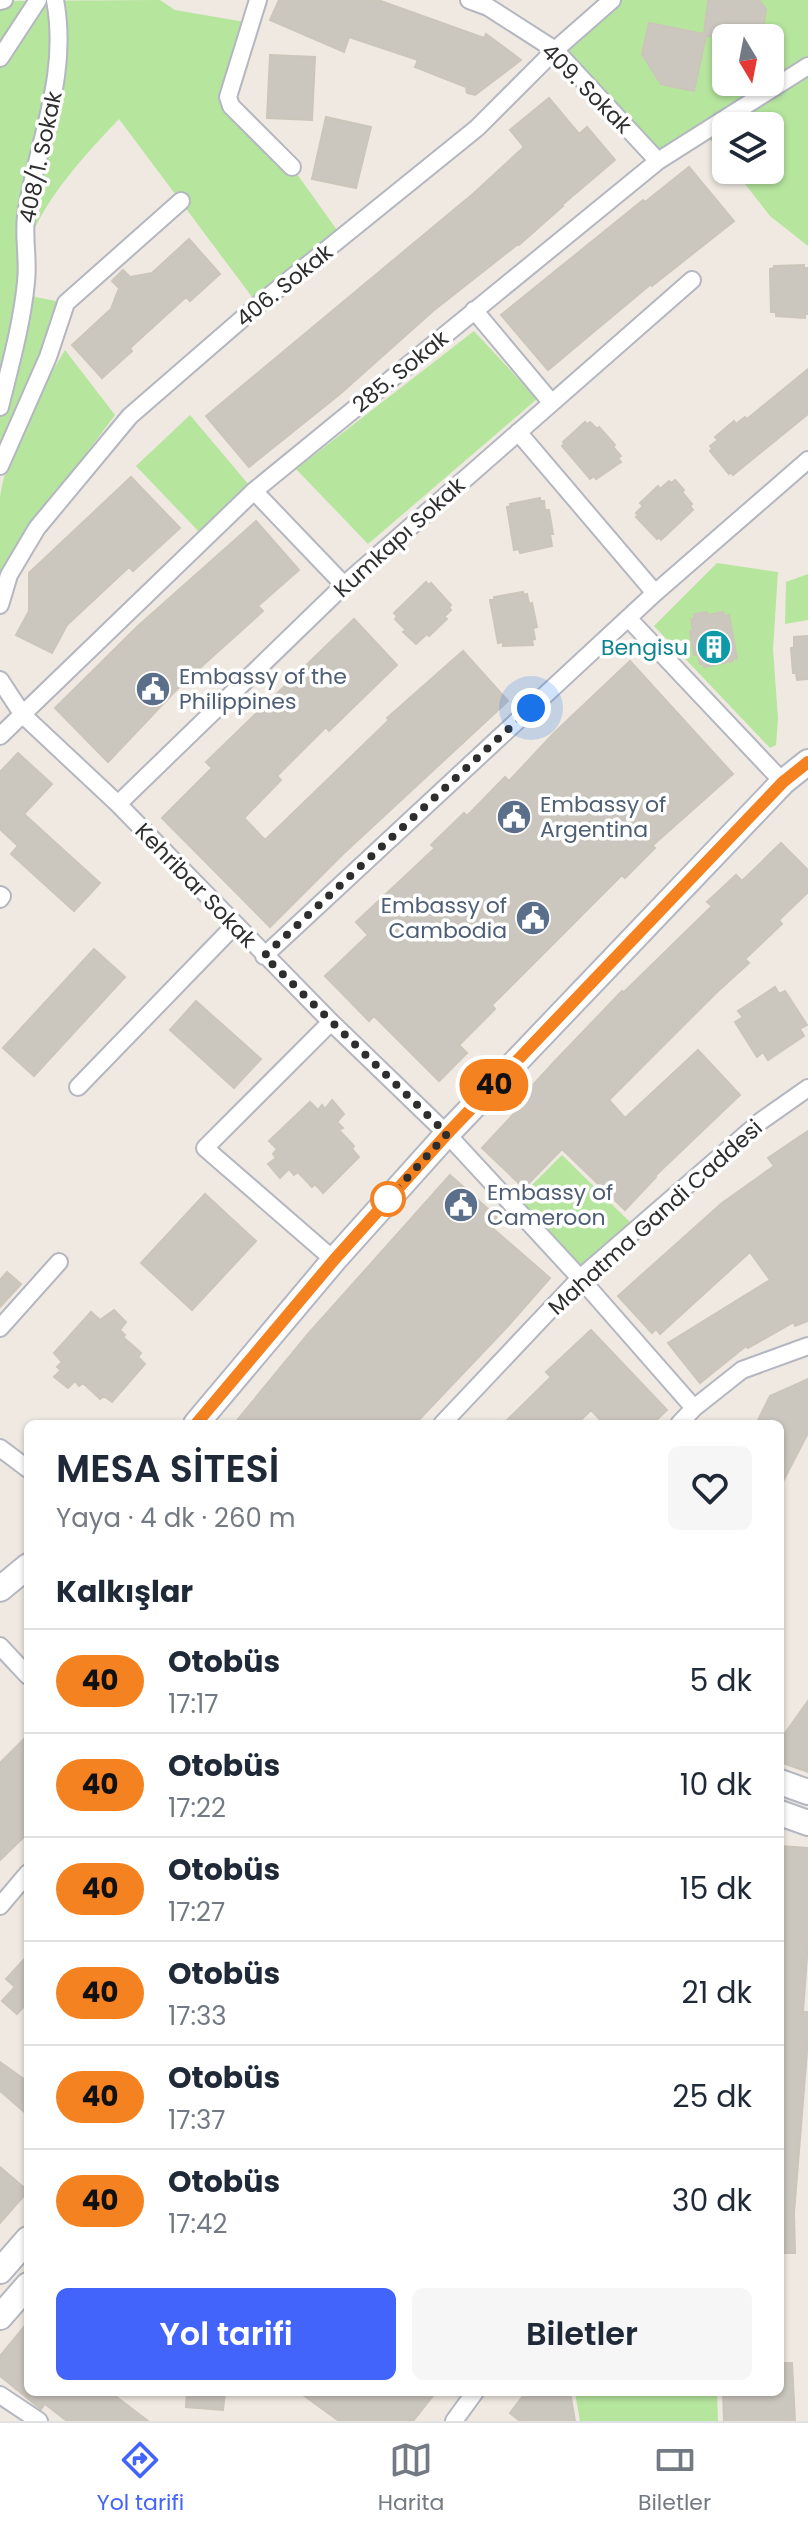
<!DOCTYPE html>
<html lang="tr">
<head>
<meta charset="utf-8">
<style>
  body { margin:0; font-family:Poppins,sans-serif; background:#f6f6f7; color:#1f2937; height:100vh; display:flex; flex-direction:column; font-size:30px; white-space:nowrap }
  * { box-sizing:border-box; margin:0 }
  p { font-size:26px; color:#747a83 }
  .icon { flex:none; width:44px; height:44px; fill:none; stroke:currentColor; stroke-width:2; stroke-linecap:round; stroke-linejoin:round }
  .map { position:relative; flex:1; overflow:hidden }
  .panel { position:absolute; left:24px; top:1420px; width:760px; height:976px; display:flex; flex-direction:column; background:#fff; border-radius:12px; box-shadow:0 2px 6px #0004 }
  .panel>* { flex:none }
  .badge { padding:0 16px; border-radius:26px; font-size:28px; line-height:52px }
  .needle { width:52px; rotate:170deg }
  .controls { position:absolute; left:712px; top:24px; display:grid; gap:16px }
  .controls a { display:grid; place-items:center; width:72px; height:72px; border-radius:12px; background:#fff; box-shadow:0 2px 6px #0004; font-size:40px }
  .you { position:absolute; width:40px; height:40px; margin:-20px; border:6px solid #fff; border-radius:50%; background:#1a73e8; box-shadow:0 0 0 12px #1a73e833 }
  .map>.badge { position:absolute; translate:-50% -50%; box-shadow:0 0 0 4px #fff }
  h2 { padding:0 32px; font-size:30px; line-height:72px }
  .round { display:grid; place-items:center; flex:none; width:84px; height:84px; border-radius:12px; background:#f6f6f7 }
  .summary { display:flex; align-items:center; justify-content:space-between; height:136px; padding:0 32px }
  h1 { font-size:38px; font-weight:600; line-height:60px }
  .primary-button { display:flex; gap:16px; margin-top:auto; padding:16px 32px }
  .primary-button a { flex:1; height:92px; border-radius:12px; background:#4264fb; color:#fff; font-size:32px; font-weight:600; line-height:92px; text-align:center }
  .primary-button a+a { background:#f6f6f7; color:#1f2937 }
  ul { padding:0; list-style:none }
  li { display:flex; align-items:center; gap:24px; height:104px; padding:0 32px; border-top:2px solid #e0e1e3 }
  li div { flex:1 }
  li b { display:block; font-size:30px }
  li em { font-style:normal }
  li .badge { min-width:88px; font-weight:700; text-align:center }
  .tabs { display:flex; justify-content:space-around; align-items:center; height:112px; border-top:2px solid #e0e1e3; background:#fff; font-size:22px; color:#747a83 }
  .tabs a { display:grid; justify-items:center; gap:4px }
  .tabs .selected { color:#4264fb }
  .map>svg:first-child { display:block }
  .green { fill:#b6e59e; fill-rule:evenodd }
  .building { fill:#cbc7bf; stroke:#cbc5ba; stroke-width:2 }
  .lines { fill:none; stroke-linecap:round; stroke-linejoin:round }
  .street-casing { stroke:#b4b7c1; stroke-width:20 }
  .secondary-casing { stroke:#b4b7c1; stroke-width:28 }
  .street { stroke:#fff; stroke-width:16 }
  .secondary { stroke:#fff; stroke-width:24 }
  .line-casing { stroke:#fff; stroke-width:18 }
  .line { stroke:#f58220; stroke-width:12 }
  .walk { stroke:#2e2e2e; stroke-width:8; stroke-dasharray:0 14.4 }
  .stop-dot { fill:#fff; stroke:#f58220; stroke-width:4 }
  .labels { text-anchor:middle; stroke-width:7; stroke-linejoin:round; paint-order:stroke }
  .street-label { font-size:22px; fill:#2e2e2e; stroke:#fff }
  .culture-label { font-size:22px; fill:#0d838f; stroke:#fff; text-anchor:end }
  .service-label { font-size:22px; fill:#4e5e75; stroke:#fff; text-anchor:start }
</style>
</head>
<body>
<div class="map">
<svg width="808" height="2421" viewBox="0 0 808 2421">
  <rect width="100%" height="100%" fill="#efe9e1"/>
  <path class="green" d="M160,0L175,10L251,23L228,97L292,167L342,237L258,305L119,119C86,154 14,228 26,281C28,286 33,292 35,297L66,303L0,466V1Z
    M612,0H808V246L770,216L734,170H770V126H726V160L704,132L658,161L555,50ZM726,38H770V82H726Z
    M474,331L537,399L368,544L296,469Z
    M65,350L115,415L18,546L0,584C0,556 0,525 0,497C8,446 39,393 65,350Z
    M190,415L254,491L204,537L136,466Z
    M717,563L778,572L773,649L778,719L776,745L770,748L654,626Z
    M808,574V620L785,624L786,582Z
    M562,1155L637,1229L580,1278L512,1205Z
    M575,2392H717L718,2421H580Z"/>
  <path class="building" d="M279,0H378L484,38L486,34L521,60L475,95L467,93L466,87L415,67L418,60L349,37L344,52L270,20Z
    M708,0H759L766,9L762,38L706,36L694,91L661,84L642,54L649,23L704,34Z
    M270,55L315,57L312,120L267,118Z
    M549,98L579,134L587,127L615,160L562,205L563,206L519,245L518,244L433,311L340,394L249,467L206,416L474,193L524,147L510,130Z
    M326,117L371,127L356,188L312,179Z
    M689,167L734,221L652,286L651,284L548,370L501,315L643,200L645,202Z
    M189,239L220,274L190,301L186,297L130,348L132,351L102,378L72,345L111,309L119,288L112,281L123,270L130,277L152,273Z
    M804,265V268H808V314H805V318L776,316V312H771L770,269L774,268V266Z
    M808,369V414L733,475L731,472L729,474L710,451L712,449L710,446L718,440L715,437L734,421L736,424L745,417L747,419Z
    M585,422L587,424L590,422L597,429L599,427L615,445L613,447L621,456L618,458L621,462L596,479L594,476L590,479L562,446L564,444L563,442Z
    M131,477L180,528L133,571L129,567L67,625L52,653L16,635L29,611V573Z
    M675,480L684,490L682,492L692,504L690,506L693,510L661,540L659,537L657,539L636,517L638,515L636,513L643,506L640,503L658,486L660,489L669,481L671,483Z
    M540,498V501H544L545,510H549L553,534H550L552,546L520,553L519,549L514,550L507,507L511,506L510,504Z
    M256,521L299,570L258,606L263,611L181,685L108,762L55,708L138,626Z
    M426,582L429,585L431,583L451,605L449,607L451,610L444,617L447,619L429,636L427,634L416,644L403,632L406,630L395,619L397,616L394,613Z
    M523,592L524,595L527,594L529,604L532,603L537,627L533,628L535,639L532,640L533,645L503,646V642L498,643L490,600H494V597Z
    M707,612L708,615L723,612L724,616L729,615L737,658L733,659V661L704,667L703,664H700L698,655H694L690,631H693L691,619H694V614Z
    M354,619L397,665L329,731L326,727L277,776L281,780L244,818L265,840L389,720L387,718L463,651L508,701L343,854L270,927L162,818L212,768L206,762Z
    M808,636V679L797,680L796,673H793L791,648H794V637Z
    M630,661L733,774L652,846L655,848L625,878L622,875L492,1005L495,1009L459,1045L467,1053L439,1081L374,1016L369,1021L325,976L368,935L356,922L435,848L431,845L464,813L467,816L505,777L509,781L554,733Z
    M18,753L52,784L24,814L100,883L74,911L11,854L18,846L0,829V772Z
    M781,843L808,870V892L779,920L782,924L745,959L749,963L717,992L609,1100L625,1118L698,1050L740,1095L655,1176L656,1177L625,1210L562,1149L524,1188L482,1148L522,1105L518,1101L555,1061L622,991L624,992L712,906L707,902L736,875L742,881Z
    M94,949L125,977L34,1076L3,1048Z
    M775,987L779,994L785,991L807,1025L800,1029L804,1036L768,1060L763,1052L757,1057L735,1022L743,1017L738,1011Z
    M196,1001L261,1059L234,1088L170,1030Z
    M332,1100L344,1114L337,1122L343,1128L339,1130L354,1146L352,1149L359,1157L323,1193L315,1184L312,1187L298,1172L294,1175L289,1169L280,1178L268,1164L276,1158L273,1154L277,1149L269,1141L310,1102L318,1110L322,1105L325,1109Z
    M808,1131V1321L795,1326L794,1322L748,1348L746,1346L700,1383L668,1343L770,1280L750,1252L660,1334L656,1329L652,1333L618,1296L722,1203L774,1166L768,1158Z
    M450,1175L497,1217L490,1226L550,1278L508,1326L415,1424H234L308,1334Z
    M205,1194L256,1241L192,1310L141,1263Z
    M7,1272L21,1284L0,1307V1280Z
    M114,1310L126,1322L120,1330L125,1335L123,1337L141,1353L138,1357L145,1364L112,1402L104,1396L100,1399L83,1383L79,1386L75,1381L68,1388L54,1377L61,1370L57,1367L62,1362L54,1353L91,1312L100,1320Z
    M591,1330L667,1410L652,1424H604L591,1410L577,1424H503L551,1377L546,1372Z
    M808,1379V1433L780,1487V1424H756L770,1396Z
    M808,1701V1772L780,1762V1740Z
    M28,1735V1833L0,1860V1763Z
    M780,1846L808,1848V1943L803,2012H808V2039L794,2213L795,2253H780Z
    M28,1955V2002L17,2014L2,2001L15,1987L6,1979Z
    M0,2062L28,2082V2115L0,2091Z
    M0,2167L28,2191L0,2223Z
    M28,2322V2392H110L148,2421H67L45,2404L41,2409L37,2406L0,2376V2356Z
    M780,2363H792L795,2421H724L723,2392H780Z
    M187,2392H225L223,2410L186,2407Z
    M299,2392H436L413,2421H339Z
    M526,2392H570L575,2421H520L510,2413Z"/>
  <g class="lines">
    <g class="street-casing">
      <path id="street" d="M258,0L228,97L231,106L292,167
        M469,0L488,7L555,50L658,161
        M0,1L4,0
        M0,58L38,0
        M474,310L551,402
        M0,407C10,366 22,324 26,282C29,257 22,233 27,209C39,138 69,74 55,0
        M518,432L655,593
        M0,466L48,357L66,303L181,201
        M254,491L344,585
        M0,605L9,575L37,528L130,416L258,305L477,128L555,50L612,0
        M628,618L783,782
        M0,680L23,715L118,804L331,1022L447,1134L580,1278L694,1408
        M0,736L254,491L658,161L808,66
        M118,804L344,585L692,280
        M0,895L2,896L0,899
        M264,956L655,593L808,460
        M331,1022L205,1148L334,1260
        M78,1087L235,925
        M0,1328L59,1262
        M442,1424L580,1278L761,1121L808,1088
        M679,1424L694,1408L742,1370L808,1346
        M0,1448L28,1469
        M0,1646L28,1676
        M0,1906L28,1873
        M0,2395L39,2421
        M454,2421L475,2392"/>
    </g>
    <g class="secondary-casing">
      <path id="secondary" d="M196,1424L334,1260L447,1134L783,782L808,762
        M0,1589L28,1566
        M780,1782L808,1792
        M780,1813L808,1823
        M0,2271L28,2239
        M0,2317L28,2285"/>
    </g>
    <use href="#street" class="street"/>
    <use href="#secondary" class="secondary"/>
  </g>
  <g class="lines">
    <g class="line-casing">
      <path id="line" d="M196,1424L334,1260L447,1134L783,782L808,762"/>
    </g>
    <use href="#line" class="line"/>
    <path class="walk" d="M388,1199L447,1134L264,956L531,708"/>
  </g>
  <defs>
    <g id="building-disc" transform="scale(1.8)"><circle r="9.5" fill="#0f9aa8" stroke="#fff"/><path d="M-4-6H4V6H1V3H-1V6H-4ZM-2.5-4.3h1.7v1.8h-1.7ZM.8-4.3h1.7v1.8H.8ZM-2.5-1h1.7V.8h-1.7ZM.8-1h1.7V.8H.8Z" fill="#fff"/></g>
    <g id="civic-disc" transform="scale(1.8)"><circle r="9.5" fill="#5c6f8a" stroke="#fff"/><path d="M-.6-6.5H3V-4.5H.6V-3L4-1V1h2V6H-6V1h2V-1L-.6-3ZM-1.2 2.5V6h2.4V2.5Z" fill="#fff"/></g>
  </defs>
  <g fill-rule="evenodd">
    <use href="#building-disc" x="714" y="647"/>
    <use href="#civic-disc" x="153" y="689"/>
    <use href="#civic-disc" x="514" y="817"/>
    <use href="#civic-disc" x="533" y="918"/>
    <use href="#civic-disc" x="461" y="1205"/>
  </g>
  <circle class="stop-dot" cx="388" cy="1199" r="16"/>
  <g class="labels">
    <g class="street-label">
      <text transform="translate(587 88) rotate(45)" y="8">409. Sokak</text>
      <text transform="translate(40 157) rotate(-78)" y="8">408/1. Sokak</text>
      <text transform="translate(284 285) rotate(-39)" y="8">406. Sokak</text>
      <text transform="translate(400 371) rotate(-39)" y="8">285. Sokak</text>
      <text transform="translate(399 537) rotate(-42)" y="8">Kumkapı Sokak</text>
      <text transform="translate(196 885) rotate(46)" y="8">Kehribar Sokak</text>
      <text transform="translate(655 1217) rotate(-42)" y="8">Mahatma Gandi Caddesi</text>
    </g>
    <g class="culture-label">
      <text x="688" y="655">Bengisu</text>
    </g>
    <g class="service-label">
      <text x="179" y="684">Embassy of the<tspan x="179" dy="25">Philippines</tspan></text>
      <text x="540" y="812">Embassy of<tspan x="540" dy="25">Argentina</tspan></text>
      <text x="507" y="913" text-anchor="end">Embassy of<tspan x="507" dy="25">Cambodia</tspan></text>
      <text x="487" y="1200">Embassy of<tspan x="487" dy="25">Cameroon</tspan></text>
    </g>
  </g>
</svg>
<div class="controls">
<a><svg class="needle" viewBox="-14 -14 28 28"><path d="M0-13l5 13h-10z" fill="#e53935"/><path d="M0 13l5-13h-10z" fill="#747a83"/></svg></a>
<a><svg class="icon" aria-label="layers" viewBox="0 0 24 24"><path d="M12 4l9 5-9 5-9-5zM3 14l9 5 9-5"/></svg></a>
</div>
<div class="you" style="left:531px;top:708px"></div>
<b class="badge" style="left:494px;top:1085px;background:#f58220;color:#111">40</b>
<section class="panel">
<div class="summary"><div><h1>MESA SİTESİ</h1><p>Yaya · 4 dk · 260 m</p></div><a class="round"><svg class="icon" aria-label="heart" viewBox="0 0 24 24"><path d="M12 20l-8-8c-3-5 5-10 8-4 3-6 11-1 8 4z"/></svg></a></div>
<h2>Kalkışlar</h2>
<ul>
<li><span class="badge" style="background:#f58220;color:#111">40</span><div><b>Otobüs</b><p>17:17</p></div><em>5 dk</em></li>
<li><span class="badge" style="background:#f58220;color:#111">40</span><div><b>Otobüs</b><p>17:22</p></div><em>10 dk</em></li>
<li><span class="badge" style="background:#f58220;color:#111">40</span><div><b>Otobüs</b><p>17:27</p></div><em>15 dk</em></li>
<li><span class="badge" style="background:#f58220;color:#111">40</span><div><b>Otobüs</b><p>17:33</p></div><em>21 dk</em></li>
<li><span class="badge" style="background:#f58220;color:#111">40</span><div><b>Otobüs</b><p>17:37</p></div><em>25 dk</em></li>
<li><span class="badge" style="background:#f58220;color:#111">40</span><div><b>Otobüs</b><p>17:42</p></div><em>30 dk</em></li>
</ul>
<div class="primary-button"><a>Yol tarifi</a><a>Biletler</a></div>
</section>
</div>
<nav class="tabs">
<a class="selected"><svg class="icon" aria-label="directions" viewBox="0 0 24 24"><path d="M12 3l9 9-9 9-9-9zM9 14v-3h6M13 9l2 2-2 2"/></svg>Yol tarifi</a>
<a><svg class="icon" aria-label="map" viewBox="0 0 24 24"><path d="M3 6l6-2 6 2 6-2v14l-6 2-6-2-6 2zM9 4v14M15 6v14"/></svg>Harita</a>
<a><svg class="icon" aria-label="tickets" viewBox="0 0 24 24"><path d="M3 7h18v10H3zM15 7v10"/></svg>Biletler</a>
</nav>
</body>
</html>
